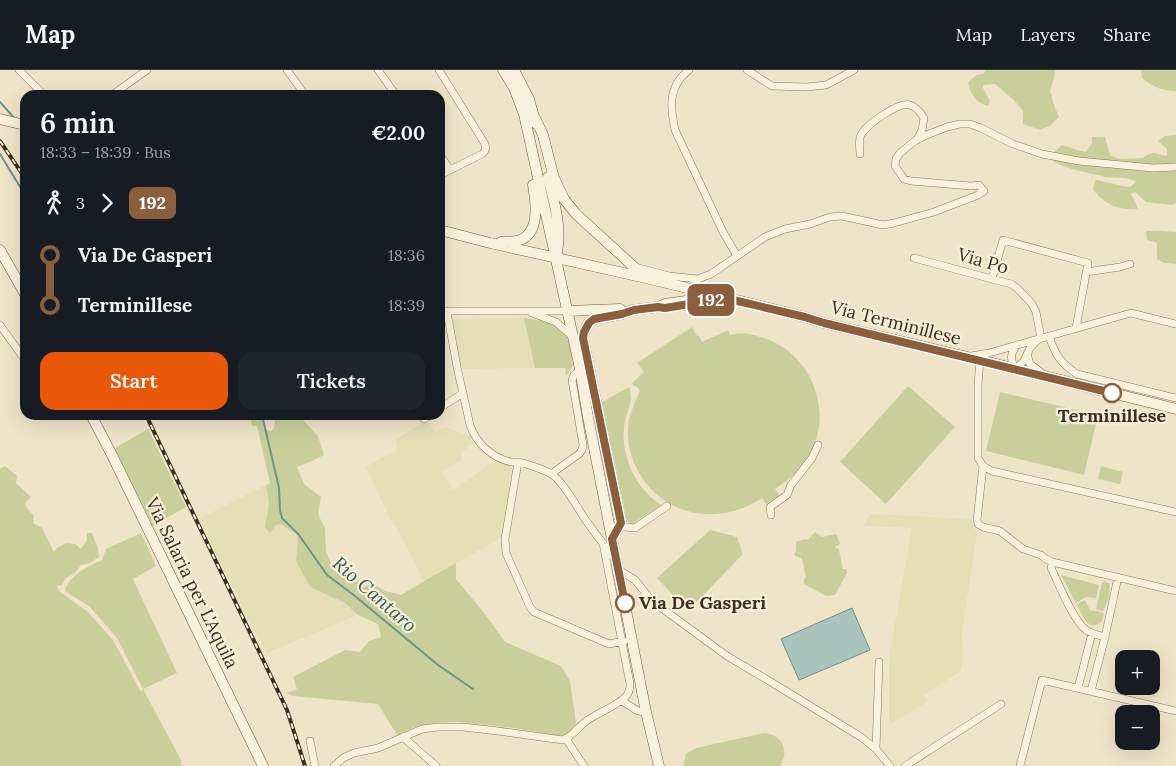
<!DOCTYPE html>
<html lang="en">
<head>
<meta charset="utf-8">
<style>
  body { margin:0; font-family:Lora,serif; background:#20242c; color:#f1f3f6; height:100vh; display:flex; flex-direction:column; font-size:19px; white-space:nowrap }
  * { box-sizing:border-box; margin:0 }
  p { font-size:16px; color:#9ea1a6 }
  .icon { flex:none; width:28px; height:28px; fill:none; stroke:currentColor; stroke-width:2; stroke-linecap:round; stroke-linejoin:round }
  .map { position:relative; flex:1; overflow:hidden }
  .details { position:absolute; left:20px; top:20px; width:425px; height:330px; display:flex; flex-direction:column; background:#171b24; border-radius:15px; box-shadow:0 5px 20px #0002 }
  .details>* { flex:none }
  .badge { padding:0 10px; border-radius:8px; font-size:18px; line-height:32px }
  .buttons { position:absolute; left:1115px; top:580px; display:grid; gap:10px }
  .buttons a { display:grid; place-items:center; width:45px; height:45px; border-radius:10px; background:#171b24; box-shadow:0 5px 20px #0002; font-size:25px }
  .map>.badge { position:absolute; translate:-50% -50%; box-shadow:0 0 0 2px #fff }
  .legs { display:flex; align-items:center; gap:8px; height:55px; padding:0 20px; font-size:16px }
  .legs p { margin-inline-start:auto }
  .summary { display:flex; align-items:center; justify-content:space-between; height:85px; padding:0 20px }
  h1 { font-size:28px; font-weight:600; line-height:38px }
  .cta { display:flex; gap:10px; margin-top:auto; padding:10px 20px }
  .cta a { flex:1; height:58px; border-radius:15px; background:#ea580c; color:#fff; font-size:20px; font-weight:600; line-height:58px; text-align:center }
  .cta a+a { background:#20242c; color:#f1f3f6 }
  ul { padding:0 20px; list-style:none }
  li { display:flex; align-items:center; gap:18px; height:50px; font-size:19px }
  li i { display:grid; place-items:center; width:8px; height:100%; margin:0 6px; background:currentColor }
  li i::after { content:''; width:12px; height:12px; margin:-6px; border:4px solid; border-radius:50%; background:#171b24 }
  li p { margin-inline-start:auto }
  li:first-child i { background:linear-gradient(#0000 50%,currentColor 0) }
  li:last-child i { background:linear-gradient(currentColor 50%,#0000 0) }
  header { display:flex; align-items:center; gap:30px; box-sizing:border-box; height:70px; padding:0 25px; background:#171b24; border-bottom:1px solid #363941 }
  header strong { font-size:24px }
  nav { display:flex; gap:28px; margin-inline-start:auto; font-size:18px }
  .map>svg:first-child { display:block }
  .farmland { fill:#e6deb5 }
  .green { fill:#c9cf9b }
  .water { fill:#a9c4bc; stroke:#6f938a }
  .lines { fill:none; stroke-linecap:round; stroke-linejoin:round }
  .stream { stroke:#6f938a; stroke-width:2 }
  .street-casing { stroke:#8d765c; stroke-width:8 }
  .secondary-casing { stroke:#6f573f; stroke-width:11 }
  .street { stroke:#faf1dc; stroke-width:7 }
  .secondary { stroke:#faf1dc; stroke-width:10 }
  .rail-casing { stroke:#3d2e20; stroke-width:4 }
  .rail { stroke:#f7eed8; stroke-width:2; stroke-dasharray:5.5; stroke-linecap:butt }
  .line-1-casing { stroke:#fff; stroke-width:11 }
  .line-1 { stroke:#8b5e3c; stroke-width:8 }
  .stop-1-dot { fill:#fff; stroke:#8b5e3c; stroke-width:2.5 }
  .labels { text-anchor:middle; stroke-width:4.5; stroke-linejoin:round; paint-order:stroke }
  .street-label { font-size:18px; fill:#3d2e20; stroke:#f7eed8 }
  .stop-label { font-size:18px; font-weight:bold; fill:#3d2e20; stroke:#f7eed8 }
  .water-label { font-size:19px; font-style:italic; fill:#2f5d5a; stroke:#f7eed8 }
</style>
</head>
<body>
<header>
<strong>Map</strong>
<nav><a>Map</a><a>Layers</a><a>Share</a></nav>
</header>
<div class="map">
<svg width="1176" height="696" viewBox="0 0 1176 696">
  <rect width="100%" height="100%" fill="#f0e4c8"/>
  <path class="farmland" d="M524,248L535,298L461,299L453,250Z
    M427,350L436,362L445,357L470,366L474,372L461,383L462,389L442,402L453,420L497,389L511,395L512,399L501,468L424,511L397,458L393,455L366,397L396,380L397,374L395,370Z
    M266,415L269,433L266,449L276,455L281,454L298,465L296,491L310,517L345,533L358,545L267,583L249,551L199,449Z
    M870,444L971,449L977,464L962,561L963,591L961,601L924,625L928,631L890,655L889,651V587L912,458L864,456Z"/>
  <path class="green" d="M986,0H1055L1054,8L1050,21L1054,35L1059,47L1051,55L1040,60L1023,54V41L1014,30L995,14L983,15V18L990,31L988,36C976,33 970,24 968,12L977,5L983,4Z
    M1141,0H1176V21C1162,21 1153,17 1142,8Z
    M1176,65V133L1172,135L1146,132L1135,122L1131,124L1137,136V139C1116,140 1107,135 1093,120L1095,110C1107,111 1117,116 1130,117L1136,112C1129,106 1115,109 1105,107C1088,102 1067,100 1051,90L1052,84L1062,75C1070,77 1078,81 1086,82L1092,73V67H1105L1110,85L1119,89L1143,88L1147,85L1154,83L1167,86V79L1158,71L1165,66Z
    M1146,161H1160L1176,162V194L1164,193L1157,189V173L1147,170Z
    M524,248C539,250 559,253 567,268C571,276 571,287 573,296L566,306L565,298H535Z
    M692,257L697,266H699L702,272L728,260L730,265C742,262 752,264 764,268C807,282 830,331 815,373C814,377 813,381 811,384C804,398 788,410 775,419L780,426L766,434L762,428C717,458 658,446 635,395C630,384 627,370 628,357C629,345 635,332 640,321L638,318L633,315L632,313L644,302L637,293Z
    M908,316L955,357L886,434L840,392Z
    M629,317C630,320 631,325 631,328C630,336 627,343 625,351C620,376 629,405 647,423C651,428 656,431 661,435L632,454L627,452L602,332Z
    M1000,322L1098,345L1084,405L986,381Z
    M250,345H261L264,359L271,361L274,358L276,345H303L304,351L318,366L324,385L312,391L297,397L304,414L321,427L318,444L325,459L326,482L333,497L344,495L352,500L359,512L365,517L372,513L385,521L398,524L401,525L424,511L456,493V509L485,544L505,572L561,596L570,611L576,653L569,663L566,665L558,666L515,658L457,652L435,653L417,656L397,665L378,634L293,626L286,623L297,619L293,607L345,580L360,582L369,571L381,567L378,554L358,545L345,533L310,517L296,491L298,465L281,454L276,455L270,463L265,457L269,433L266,415L270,413L257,356H252Z
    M148,359L186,437L153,456L115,378Z
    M5,396L17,406L16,413L31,427L25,433L27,438L34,446L33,453L42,458L54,482L57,478L66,473L75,474L81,479L87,470V463H92L98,479L99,487L90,493L81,495L75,503L66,508L62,515L57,516L60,522L88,542L113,570L141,622L143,619L117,568L90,537L65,521C69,505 88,496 102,490L106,479L141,463L156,496L133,509L177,603L143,619L180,688L182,696H0V399Z
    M1101,396L1123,402L1120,414L1098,409Z
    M710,460L737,467L742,481V485L688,541L657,508Z
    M815,462L822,467L836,464L840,473L839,475L835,477L839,480L843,499H846L847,503L835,525L826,526L804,514V509L806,507L802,489L794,485L796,481V472L805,469L808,470Z
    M1061,505L1099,515L1096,528L1086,527L1076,533Z
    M1105,511L1109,513C1112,521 1107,534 1103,541L1096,539L1102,513Z
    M1085,530L1090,540L1104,543C1103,547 1103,551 1099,554C1087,561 1081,542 1077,534Z
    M764,663C782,664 790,681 780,696H683L686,684L696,678Z"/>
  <path class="water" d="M852,538L870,580L799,610L781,569Z"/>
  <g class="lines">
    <path class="stream" d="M0,32L15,49
      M0,84L25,125
      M262,345L279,418L280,440L282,448L299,465L327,505L355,526L438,595L473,619"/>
    <g class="street-casing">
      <path id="street" d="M19,0L44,25
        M287,0L305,25
        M378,0L396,25
        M439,0L485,74C486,79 486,81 482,84L440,105
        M689,0C668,16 670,36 675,60L723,162L737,186
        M747,0L772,16L807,17L826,15L854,0
        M112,25L147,0
        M860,84C860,78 858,71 861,65C866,55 899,31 910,35C917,37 921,43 924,48L922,60L917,70
        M440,85L450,100
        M914,188L992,209L1011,214L1017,218L1032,234L1036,242L1041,268
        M635,197L669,206L698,209L711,204L765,167L785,159L810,154L830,147L842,146L883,155L894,153L934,142L978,125L984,121L979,115L971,116L911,111L904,109L895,96L896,89L900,83L916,70L929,64L947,57L960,54H970L981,58L1013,74L1042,84L1079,91L1153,98L1176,97
        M1086,202L1120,197L1130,194
        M992,209L1003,170L1088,193L1076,258
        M440,241H567
        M447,242L457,297L470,355C476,373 492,388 511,392C513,392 516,392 518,392C525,393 545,400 551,404C562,410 576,435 583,446C593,461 604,475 615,489
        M532,243L556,252L572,266
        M0,255L25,290
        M1049,266C1055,284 1060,293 1077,304L1176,328
        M1017,275C1010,285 1010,288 1015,299L1024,291L1030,278L1038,270
        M1027,284L1030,294L1042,303
        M971,286L989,283L1131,243L1176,254
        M980,290L978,315V388L983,396L992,401L1176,442
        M440,338L463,323
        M424,349L430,345
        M518,392L505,469L506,483L530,537L534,542L609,574L624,571
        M983,396L977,450L978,454L983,457L1000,461L1023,479L1041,485L1046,489L1052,492
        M551,404L579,384L582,380L583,375L572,310L574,305L580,300
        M771,445L770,437L787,425L791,415L812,388L818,375
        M621,453L625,457L635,458L667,436
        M619,500L635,510L652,531L727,586L771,612L861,667L876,679L890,696
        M1118,507L1105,567C1098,565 1092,564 1086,560C1073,550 1059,514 1051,498L1052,492L1176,521
        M1078,618L1092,563
        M1091,621L1105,567
        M622,631L638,641L646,642
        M403,667L436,696
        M566,669L584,696
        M310,671L315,696
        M876,679L879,592
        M334,696L343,688L354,683L378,678L422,659L438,657H463L498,661L563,670C573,666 576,659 584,653C595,643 619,636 627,625C630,621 630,618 630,614L603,473
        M905,696L1001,634
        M1020,696L1042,610L1176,641"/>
    </g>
    <g class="secondary-casing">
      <path id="secondary" d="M503,0L514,18L524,44L579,294L588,347L646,642L659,696
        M514,0L529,29L536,54
        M535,48L543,65L554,108L564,129L576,144L645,207
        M0,49L25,55
        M548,107C554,131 562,158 557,182
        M440,160L490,173L646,208L805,247L824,253L980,290L1176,339
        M501,172C506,172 512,172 517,171C541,165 536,132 533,115
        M0,180L25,224
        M683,235L721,228
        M567,241L620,239
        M91,345L112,385L263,696
        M612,469L621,453L583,268L584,262L589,253L594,249L622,244L633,240L658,237L665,234L686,231L691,228L692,225V219"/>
    </g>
    <use href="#street" class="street"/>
    <use href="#secondary" class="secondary"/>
    <g class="rail-casing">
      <path id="rail" d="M0,71L25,108
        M146,345L287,640L305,696"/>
    </g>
    <use href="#rail" class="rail"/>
  </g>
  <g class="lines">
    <g class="line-1-casing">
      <path id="line-1" d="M625,533L612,469L621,453L583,268L584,262L589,253L594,249L622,244L634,240L658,237L665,238L725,228L805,247L824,253L1112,323"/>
    </g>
    <use href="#line-1" class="line-1"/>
  </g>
  <g class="stop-1-dot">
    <circle cx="1112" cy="323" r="9"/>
    <circle cx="625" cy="533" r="9"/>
  </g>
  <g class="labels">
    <g class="street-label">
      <text transform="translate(983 191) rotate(16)" y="6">Via Po</text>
      <text transform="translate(896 253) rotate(14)" y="6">Via Terminillese</text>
      <text transform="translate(192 513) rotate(64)" y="6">Via Salaria per L'Aquila</text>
    </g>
    <g class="stop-label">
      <text x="1112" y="352">Terminillese</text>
      <text x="639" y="539" text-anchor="start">Via De Gasperi</text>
    </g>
    <g class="water-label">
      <text transform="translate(375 524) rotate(41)" y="7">Rio Cantaro</text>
    </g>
  </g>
</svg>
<div class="buttons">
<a>+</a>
<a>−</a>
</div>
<b class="badge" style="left:711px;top:230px;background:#8b5e3c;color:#fff">192</b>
<section class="details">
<div class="summary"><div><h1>6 min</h1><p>18:33 – 18:39 · Bus</p></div><b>€2.00</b></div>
<div class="legs"><svg class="icon" aria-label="walk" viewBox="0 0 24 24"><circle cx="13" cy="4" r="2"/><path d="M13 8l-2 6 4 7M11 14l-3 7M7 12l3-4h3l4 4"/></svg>3<svg class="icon" aria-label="forward" viewBox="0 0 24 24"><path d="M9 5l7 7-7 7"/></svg><b class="badge" style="background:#8b5e3c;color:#fff">192</b></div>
<ul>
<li><i style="color:#8b5e3c"></i><b>Via De Gasperi</b><p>18:36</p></li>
<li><i style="color:#8b5e3c"></i><b>Terminillese</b><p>18:39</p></li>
</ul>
<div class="cta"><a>Start</a><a>Tickets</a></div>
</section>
</div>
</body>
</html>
